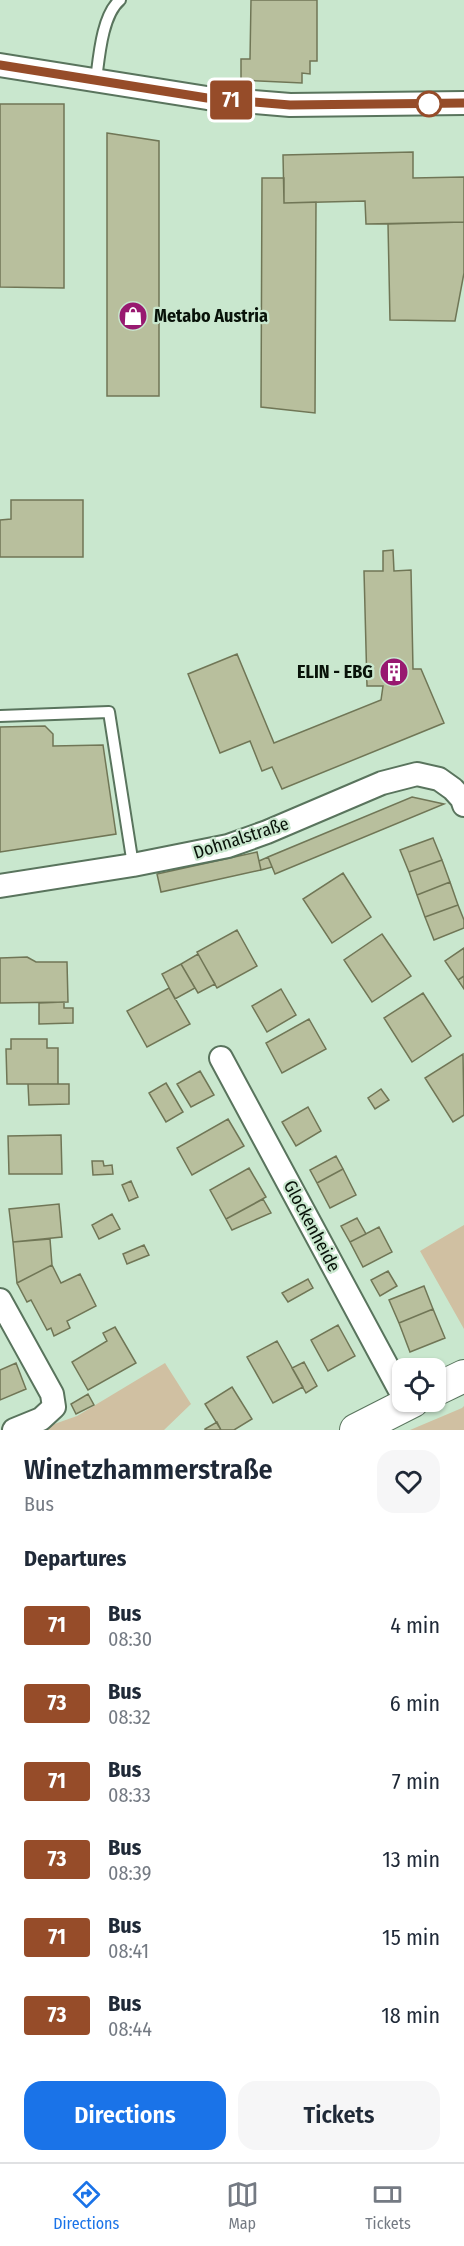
<!DOCTYPE html>
<html lang="en">
<head>
<meta charset="utf-8">
<style>
  body { margin:0; font-family:"Fira Sans Condensed",sans-serif; background:#f6f6f7; color:#1f2937; height:100vh; display:flex; flex-direction:column; font-size:22px; white-space:nowrap }
  * { box-sizing:border-box; margin:0 }
  p { font-size:20px; color:#747a83 }
  .icon { flex:none; width:33px; height:33px; fill:none; stroke:currentColor; stroke-width:2; stroke-linecap:round; stroke-linejoin:round }
  .map { position:relative; height:1430px; overflow:hidden }
  .panel { display:flex; flex-direction:column; background:#fff; flex:1 }
  .panel>* { flex:none }
  .badge { padding:0 12px; border-radius:4px; font-size:21px; line-height:39px }
  .buttons { position:absolute; left:392px; top:1358px; display:grid; gap:12px }
  .buttons a { display:grid; place-items:center; width:54px; height:54px; border-radius:12px; background:#fff; box-shadow:0 2px 4px #0004; font-size:30px }
  .map>.badge { position:absolute; translate:-50% -50%; box-shadow:0 0 0 3px #fff }
  h2 { padding:0 24px; font-size:22px; line-height:54px }
  .round { display:grid; place-items:center; flex:none; width:63px; height:63px; border-radius:18px; background:#f6f6f7 }
  .head { display:flex; align-items:center; justify-content:space-between; height:102px; padding:0 24px }
  h1 { font-size:28px; font-weight:600; line-height:45px }
  .action { display:flex; gap:12px; margin-top:auto; padding:12px 24px }
  .action a { flex:1; height:69px; border-radius:18px; background:#1a73e8; color:#fff; font-size:24px; font-weight:600; line-height:69px; text-align:center }
  .action a+a { background:#f6f6f7; color:#1f2937 }
  ul { padding:0; list-style:none }
  li { display:flex; align-items:center; gap:18px; height:78px; padding:0 24px }
  li div { flex:1 }
  li b { display:block; font-size:22px }
  li em { font-style:normal }
  li .badge { min-width:66px; font-weight:700; text-align:center }
  .menu { display:flex; justify-content:space-around; align-items:center; height:84px; border-top:2px solid #e0e1e3; background:#fff; font-size:16px; color:#747a83 }
  .menu a { display:grid; justify-items:center; gap:3px }
  .menu .on { color:#1a73e8 }
  .map>svg:first-child { display:block }
  .green { fill:#d0c0a2 }
  .building { fill:#b8bf9d; stroke:#707656; stroke-width:1.5 }
  .lines { fill:none; stroke-linecap:round; stroke-linejoin:round }
  .lane-casing { stroke:#59745d; stroke-width:14 }
  .street-casing { stroke:#59745d; stroke-width:26 }
  .secondary-casing { stroke:#59745d; stroke-width:34 }
  .lane { stroke:#fff; stroke-width:10 }
  .street { stroke:#fff; stroke-width:22 }
  .secondary { stroke:#fff; stroke-width:32 }
  .line-casing { stroke:#fff; stroke-width:14 }
  .line { stroke:#964c29; stroke-width:9 }
  .stop-dot { fill:#fff; stroke:#964c29; stroke-width:3 }
  .labels { text-anchor:middle; stroke-width:4.5; stroke-linejoin:round; paint-order:stroke }
  .poi-label { font-size:18px; font-weight:bold; fill:#081209; stroke:#c9e7ce; text-anchor:start }
  .street-label { font-size:18px; fill:#081209; stroke:#c9e7ce }
</style>
</head>
<body>
<div class="map">
<svg width="464" height="1430" viewBox="0 0 464 1430">
  <rect width="100%" height="100%" fill="#c9e7ce"/>
  <path class="green" d="M464,1225V1329L420,1251Z
    M165,1363L191,1404L164,1430H44L43,1428L77,1416Z
    M464,1406V1430H410L462,1408Z"/>
  <path class="building" d="M251,0H317V61H310V74L302,73V83L241,80V59H250Z
    M0,104H64V288L0,287Z
    M107,133L159,141V396H107Z
    M413,152V178L464,177V222L366,224L365,201L284,203L283,155Z
    M262,178H284V203L316,202L315,413L261,407Z
    M464,222V273L455,321L390,320L388,224Z
    M11,500H83V557H0V520L11,519Z
    M393,550L394,571L411,570L413,669H421L444,723L282,789L272,767L262,771L250,741L220,753L188,674L237,654L274,743L381,700L383,686H367L364,571H383V551Z
    M45,726L53,734V746L103,745L116,834L0,852V727Z
    M412,797L444,804L275,874L268,857Z
    M433,838L442,860L409,872L400,850Z
    M257,852L261,870L161,892L157,874Z
    M268,857L272,867L261,870L259,861Z
    M442,860L450,882L417,895L409,872Z
    M343,873L371,917L332,943L303,899Z
    M450,882L458,905L425,917L417,895Z
    M458,905L464,920V928L434,940L425,917Z
    M237,930L257,966L217,988L197,952Z
    M382,934L411,976L372,1002L344,960Z
    M464,948V976L458,980L445,961Z
    M198,954L215,984L198,993L181,964Z
    M27,957L36,962H67L68,1002L0,1003V958Z
    M181,964L195,988L175,999L162,974Z
    M464,976V989L458,980Z
    M169,988L190,1024L147,1047L127,1011Z
    M281,989L296,1015L267,1032L252,1006Z
    M423,993L451,1036L412,1062L384,1018Z
    M64,1002V1008H73V1023L39,1024V1003Z
    M309,1019L326,1049L282,1073L266,1043Z
    M11,1039H47V1048H58V1084H7L6,1049H11Z
    M463,1054L464,1115L453,1122L425,1078Z
    M200,1071L214,1095L191,1107L177,1084Z
    M166,1083L183,1112L166,1122L149,1093Z
    M28,1084H69V1104L29,1105Z
    M381,1089L389,1100L375,1109L368,1098Z
    M308,1107L321,1131L296,1146L282,1122Z
    M228,1119L244,1146L192,1175L177,1148Z
    M61,1135L62,1174H9L8,1136Z
    M336,1156L343,1169L317,1183L310,1170Z
    M92,1161H103L104,1166L112,1165L113,1174L93,1175Z
    M249,1168L266,1197L226,1219L210,1190Z
    M343,1169L356,1195L330,1208L317,1183Z
    M131,1181L138,1197L129,1201L122,1185Z
    M263,1199L271,1213L232,1230L226,1219Z
    M59,1204L62,1237L13,1242L9,1209Z
    M112,1214L120,1229L99,1239L92,1225Z
    M357,1218L366,1234L350,1242L341,1226Z
    M379,1227L392,1252L363,1267L350,1242Z
    M50,1239L52,1265L17,1283L13,1242Z
    M144,1245L149,1255L127,1264L123,1254Z
    M52,1265L61,1283L80,1274L96,1306L67,1321L70,1328L54,1336L51,1328L47,1330L31,1300L27,1302L17,1283Z
    M388,1271L397,1286L380,1296L371,1280Z
    M308,1279L313,1288L288,1302L282,1293Z
    M424,1286L433,1309L399,1323L389,1300Z
    M433,1309L445,1338L410,1352L399,1323Z
    M338,1325L355,1356L328,1371L311,1340Z
    M115,1327L136,1363L88,1390L72,1362L107,1341L103,1333Z
    M277,1341L303,1387L273,1403L247,1357Z
    M304,1362L317,1386L306,1393L292,1368Z
    M16,1363L26,1389L0,1400V1370Z
    M232,1387L252,1419L234,1430H221L205,1404Z
    M88,1394L94,1405L76,1414L71,1404Z
    M217,1422L221,1430H205V1429Z"/>
  <g class="lines">
    <g class="lane-casing">
      <path id="lane" d="M96,80C99,57 102,15 120,0
        M0,716L109,712L133,865"/>
    </g>
    <g class="street-casing">
      <path id="street" d="M0,65L207,98L290,105L464,103
        M0,886L133,865L228,846L267,832L382,783L417,774L439,779L453,789L462,799L464,805
        M221,1058L402,1394
        M0,1300L52,1394L54,1407L41,1419L14,1430"/>
    </g>
    <g class="secondary-casing">
      <path id="secondary" d="M435,1390L464,1376
        M356,1430L413,1401"/>
    </g>
    <use href="#lane" class="lane"/>
    <use href="#street" class="street"/>
    <use href="#secondary" class="secondary"/>
  </g>
  <g class="lines">
    <g class="line-casing">
      <path id="line" d="M0,65L207,98L290,105L464,103"/>
    </g>
    <use href="#line" class="line"/>
  </g>
  <defs>
    <g id="shop-disc" transform="scale(1.5)"><circle r="9.5" fill="#981970" stroke="#c9e7ce"/><path d="M-5-2.5h2.3a2.7 3.5 0 0 1 5.4 0H5L5.5 6h-11ZM-1.5-2.5h3a1.5 2.3 0 0 0-3 0Z" fill="#fff"/></g>
    <g id="building-disc" transform="scale(1.5)"><circle r="9.5" fill="#981970" stroke="#c9e7ce"/><path d="M-4-6H4V6H1V3H-1V6H-4ZM-2.5-4.3h1.7v1.8h-1.7ZM.8-4.3h1.7v1.8H.8ZM-2.5-1h1.7V.8h-1.7ZM.8-1h1.7V.8H.8Z" fill="#fff"/></g>
  </defs>
  <g fill-rule="evenodd">
    <use href="#shop-disc" x="133" y="316"/>
    <use href="#building-disc" x="394" y="672"/>
  </g>
  <circle class="stop-dot" cx="429" cy="104" r="12"/>
  <g class="labels">
    <g class="poi-label">
      <text x="154" y="322">Metabo Austria</text>
      <text x="373" y="678" text-anchor="end">ELIN - EBG</text>
    </g>
    <g class="street-label">
      <text transform="translate(241 838) rotate(-18)" y="6">Dohnalstraße</text>
      <text transform="translate(312 1226) rotate(62)" y="6">Glockenheide</text>
    </g>
  </g>
</svg>
<div class="buttons">
<a><svg class="icon" aria-label="locate" viewBox="0 0 24 24"><circle cx="12" cy="12" r="6"/><path d="M12 2v4M12 18v4M2 12h4M18 12h4"/></svg></a>
</div>
<b class="badge" style="left:231px;top:100px;background:#964c29;color:#fff">71</b>
</div>
<section class="panel">
<div class="head"><div><h1>Winetzhammerstraße</h1><p>Bus</p></div><a class="round"><svg class="icon" aria-label="heart" viewBox="0 0 24 24"><path d="M12 20l-8-8c-3-5 5-10 8-4 3-6 11-1 8 4z"/></svg></a></div>
<h2>Departures</h2>
<ul>
<li><span class="badge" style="background:#964c29;color:#fff">71</span><div><b>Bus</b><p>08:30</p></div><em>4 min</em></li>
<li><span class="badge" style="background:#964c29;color:#fff">73</span><div><b>Bus</b><p>08:32</p></div><em>6 min</em></li>
<li><span class="badge" style="background:#964c29;color:#fff">71</span><div><b>Bus</b><p>08:33</p></div><em>7 min</em></li>
<li><span class="badge" style="background:#964c29;color:#fff">73</span><div><b>Bus</b><p>08:39</p></div><em>13 min</em></li>
<li><span class="badge" style="background:#964c29;color:#fff">71</span><div><b>Bus</b><p>08:41</p></div><em>15 min</em></li>
<li><span class="badge" style="background:#964c29;color:#fff">73</span><div><b>Bus</b><p>08:44</p></div><em>18 min</em></li>
</ul>
<div class="action"><a>Directions</a><a>Tickets</a></div>
</section>
<nav class="menu">
<a class="on"><svg class="icon" aria-label="directions" viewBox="0 0 24 24"><path d="M12 3l9 9-9 9-9-9zM9 14v-3h6M13 9l2 2-2 2"/></svg>Directions</a>
<a><svg class="icon" aria-label="map" viewBox="0 0 24 24"><path d="M3 6l6-2 6 2 6-2v14l-6 2-6-2-6 2zM9 4v14M15 6v14"/></svg>Map</a>
<a><svg class="icon" aria-label="tickets" viewBox="0 0 24 24"><path d="M3 7h18v10H3zM15 7v10"/></svg>Tickets</a>
</nav>
</body>
</html>
